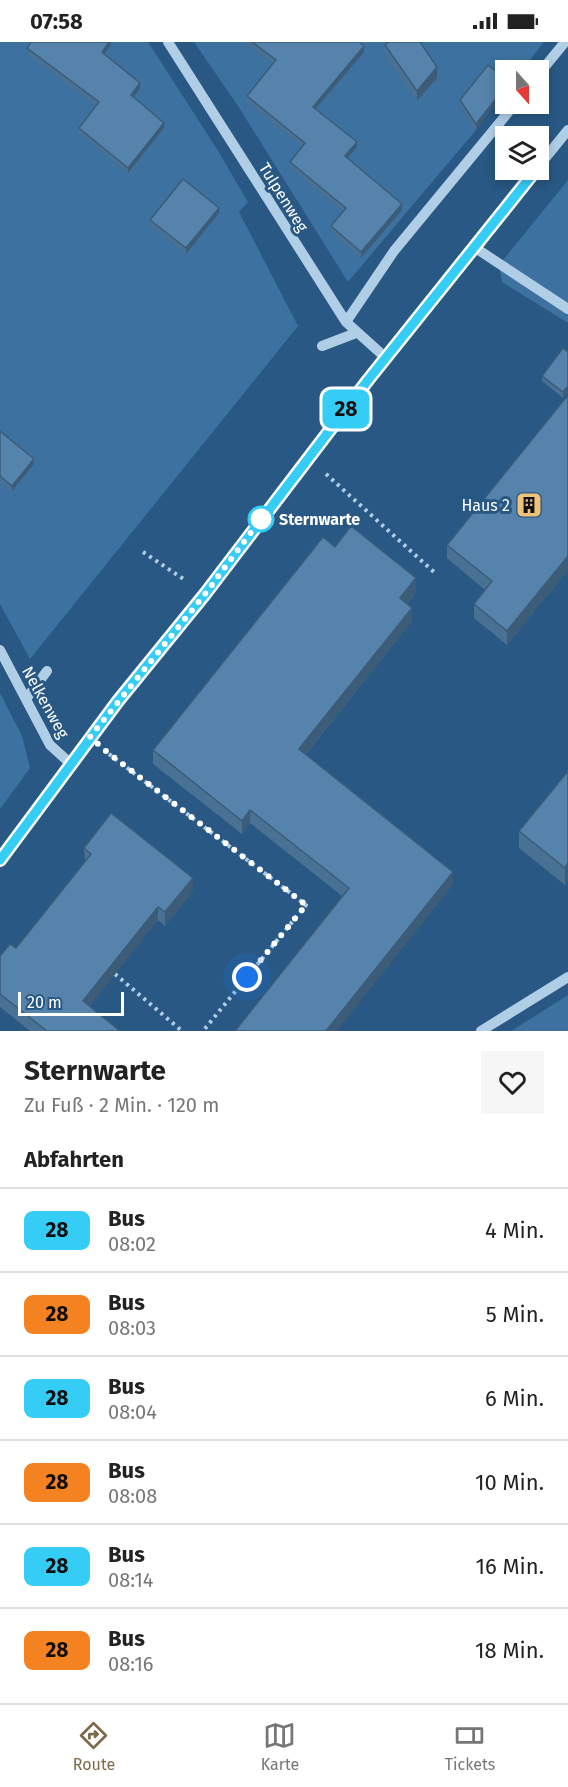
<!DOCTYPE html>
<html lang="de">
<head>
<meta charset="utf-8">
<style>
  body { margin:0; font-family:"Fira Sans",sans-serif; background:#f6f6f6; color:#222; height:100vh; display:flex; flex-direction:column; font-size:22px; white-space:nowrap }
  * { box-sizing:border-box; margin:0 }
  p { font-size:20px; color:#767676 }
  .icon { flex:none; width:33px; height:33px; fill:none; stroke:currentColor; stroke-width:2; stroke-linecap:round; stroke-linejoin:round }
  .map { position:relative; height:989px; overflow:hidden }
  .panel { display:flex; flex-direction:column; background:#fff; flex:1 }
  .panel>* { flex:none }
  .badge { padding:0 12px; border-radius:9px; font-size:21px; line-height:39px }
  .needle { width:39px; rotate:159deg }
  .controls { position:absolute; left:495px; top:18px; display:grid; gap:12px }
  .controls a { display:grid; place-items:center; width:54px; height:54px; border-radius:0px; background:#fff; box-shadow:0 3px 9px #0003; font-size:30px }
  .scale { position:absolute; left:18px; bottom:15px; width:106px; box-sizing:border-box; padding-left:6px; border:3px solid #fff; border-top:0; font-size:16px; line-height:21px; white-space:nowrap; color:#fff; -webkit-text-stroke:4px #285883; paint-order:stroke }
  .you { position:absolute; width:30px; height:30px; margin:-15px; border:4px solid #fff; border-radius:50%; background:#1a73e8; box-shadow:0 0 0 9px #1a73e833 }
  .map>.badge { position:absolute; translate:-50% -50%; box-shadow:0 0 0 3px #fff }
  h2 { padding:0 24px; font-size:22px; line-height:54px }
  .round { display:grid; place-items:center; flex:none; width:63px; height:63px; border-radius:0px; background:#f6f6f6 }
  .summary { display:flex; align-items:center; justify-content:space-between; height:102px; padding:0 24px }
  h1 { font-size:28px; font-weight:700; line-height:45px }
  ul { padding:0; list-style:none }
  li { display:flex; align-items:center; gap:18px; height:84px; padding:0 24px; border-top:2px solid #e0e0e0 }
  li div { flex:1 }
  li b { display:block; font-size:22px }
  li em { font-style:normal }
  li .badge { min-width:66px; font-weight:700; text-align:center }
  .status { display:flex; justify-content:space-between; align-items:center; height:42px; padding:0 30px; background:#fff; direction:ltr }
  .status svg { height:16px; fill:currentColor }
  .tab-bar { display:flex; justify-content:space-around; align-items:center; height:84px; border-top:2px solid #e0e0e0; background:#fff; font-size:16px; color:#767676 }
  .tab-bar a { display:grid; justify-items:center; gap:3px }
  .tab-bar .on { color:#7e6a49 }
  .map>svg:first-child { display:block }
  .green { fill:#3d719f }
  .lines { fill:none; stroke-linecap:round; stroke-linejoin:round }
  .path { stroke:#b1cee7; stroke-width:4; stroke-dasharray:3 4.5; stroke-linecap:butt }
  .minor { stroke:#b1cee7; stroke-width:10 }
  .wall { fill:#497194 }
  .shaded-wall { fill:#3c5c78 }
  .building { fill:#5583ac; stroke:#3c5c78; stroke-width:1.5 }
  .line-casing { stroke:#fff; stroke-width:14 }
  .line { stroke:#35ccf6; stroke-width:9 }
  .walk { stroke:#fff; stroke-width:6; stroke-dasharray:0 10.8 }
  .stop-dot { fill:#fff; stroke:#35ccf6; stroke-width:3 }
  .labels { text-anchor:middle; stroke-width:6; stroke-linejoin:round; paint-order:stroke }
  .street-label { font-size:16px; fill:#fff; stroke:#285883 }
  .poi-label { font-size:16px; fill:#fff; stroke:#285883; text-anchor:end }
  .stop-label { font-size:16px; font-weight:bold; fill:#fff; stroke:#285883; text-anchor:start }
</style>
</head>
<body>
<div class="status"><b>07:58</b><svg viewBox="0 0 49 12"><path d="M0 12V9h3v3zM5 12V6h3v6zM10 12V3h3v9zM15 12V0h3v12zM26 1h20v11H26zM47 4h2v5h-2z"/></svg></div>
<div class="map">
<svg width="568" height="989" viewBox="0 0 568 989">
  <rect width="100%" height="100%" fill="#285883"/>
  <path class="green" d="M0,0H148L217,107L248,160L239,170L298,284L30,617L0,562Z
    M194,0H544L522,28H506L505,49L476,88L348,240L238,64Z
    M568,138V281L502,240L499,223Z
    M0,651L22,694L30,726L0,767Z
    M568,953V989H511Z"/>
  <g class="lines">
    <path class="path" d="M326,432L435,531
      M143,510L185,538
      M109,712L306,863L203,989
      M115,932L182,989"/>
    <path class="minor" d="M168,0L346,280L386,316
      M538,33L565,0
      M538,125L568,88
      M474,205L568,267
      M346,280L394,209L515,62
      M322,304L356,291
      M0,608L50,703L71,722
      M26,657L47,629
      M0,818L145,624L205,552L368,338L536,128
      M481,989L568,935"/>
  </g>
  <path class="wall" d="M111,0V3L104,12L140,46L133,55L164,86L128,131L79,91V86L96,64L27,11V6Z
    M245,0H359L364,10L316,67L357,105L348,116L402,168L361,216L331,190V184L343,169L290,126V120L302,105L247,60V54L273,22Z
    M385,3L437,36L417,59L385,13Z
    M506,37L476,88L460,63V58Z
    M219,171L186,212L150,183V178Z
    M568,310V350L563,356L542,339V334Z
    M568,353V528L507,603L474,576V562L485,548L447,516V503Z
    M0,389L34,422L12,449L0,440Z
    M335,505L416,550L407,562L412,579L306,712L453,843L342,854L250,781L242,792L153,722V708Z
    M568,729V839L565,843L519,806V789Z
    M84,806L193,849L165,884L158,878L89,964L120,989H30L0,965V914L16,906L85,820Z"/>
  <path class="shaded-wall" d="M109,0H111V3L102,15V10Z
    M364,4V10L313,70V65Z
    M437,25V36L417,59V49Z
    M140,41V46L131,59V53Z
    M506,44V49L476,88V82Z
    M164,81V86L128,131V126Z
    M357,100V105L345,119V114Z
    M402,162V168L361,216V210Z
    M219,166V171L186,212V206Z
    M568,344V350L563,356V350Z
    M34,417V422L12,449V444Z
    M568,514V528L507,603V589Z
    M416,536V550L400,570V556Z
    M412,566V579L299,720V707Z
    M250,768V781L242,792V779Z
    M568,821V839L565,843V826Z
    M453,830V843L337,989H326Z
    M193,836V849L165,884V870Z
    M158,865V878L83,973V959Z"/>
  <path class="building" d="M31,0H109L102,10L140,41L131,53L164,81L128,126L79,86L99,60L27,6Z
    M252,0H359L364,4L313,65L357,100L345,114L402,162L361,210L331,184L346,166L290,120L305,101L247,54L276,18Z
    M389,0H420L437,25L417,49L385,3Z
    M488,23L506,37V44L476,82L460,58Z
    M183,137L219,166L186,206L150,178Z
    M563,306L568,310V344L563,350L542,334Z
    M568,353V514L507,589L474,562L492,539L447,503Z
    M0,389L34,417L12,444L0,434Z
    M351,484L416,536L400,556L412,566L299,707L453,830L326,989H235L349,846L250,768L242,779L153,708L323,495L335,505Z
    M568,729V821L565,826L519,789Z
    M111,771L193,836L165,870L158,865L83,959L120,989H47L0,952V914L10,902L16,906L91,812L84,806Z"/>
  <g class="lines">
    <g class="line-casing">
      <path id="line" d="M0,818L118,659L205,552L368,338L536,128"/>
    </g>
    <use href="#line" class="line"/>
    <path class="walk" d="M247,935L306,863L107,710L90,695L205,552L261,477"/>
  </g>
  <defs>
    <g id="building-square" transform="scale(1.35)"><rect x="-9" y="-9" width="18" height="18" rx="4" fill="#eec278" stroke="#285883"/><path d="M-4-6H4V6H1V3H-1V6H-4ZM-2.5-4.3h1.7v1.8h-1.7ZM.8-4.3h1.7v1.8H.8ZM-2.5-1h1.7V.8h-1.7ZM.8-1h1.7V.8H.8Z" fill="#111"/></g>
  </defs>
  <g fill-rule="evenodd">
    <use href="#building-square" x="529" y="463"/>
  </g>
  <circle class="stop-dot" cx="261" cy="477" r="12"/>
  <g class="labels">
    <g class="street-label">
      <text transform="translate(284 155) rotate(58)" y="6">Tulpenweg</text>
      <text transform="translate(46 660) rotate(61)" y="6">Nelkenweg</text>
    </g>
    <g class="poi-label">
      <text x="510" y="469">Haus 2</text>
    </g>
    <g class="stop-label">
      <text x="279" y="483">Sternwarte</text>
    </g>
  </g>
</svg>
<div class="controls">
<a><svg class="needle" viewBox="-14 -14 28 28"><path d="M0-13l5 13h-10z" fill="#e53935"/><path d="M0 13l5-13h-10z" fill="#767676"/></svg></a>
<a><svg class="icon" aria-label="layers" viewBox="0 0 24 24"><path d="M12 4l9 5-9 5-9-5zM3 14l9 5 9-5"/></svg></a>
</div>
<div class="scale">20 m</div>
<div class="you" style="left:247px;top:935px"></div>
<b class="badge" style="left:346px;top:367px;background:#35ccf6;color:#111">28</b>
</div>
<section class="panel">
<div class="summary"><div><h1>Sternwarte</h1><p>Zu Fuß · 2 Min. · 120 m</p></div><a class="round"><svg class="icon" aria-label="heart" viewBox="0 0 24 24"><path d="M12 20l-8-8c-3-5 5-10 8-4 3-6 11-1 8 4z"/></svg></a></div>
<h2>Abfahrten</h2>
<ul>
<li><span class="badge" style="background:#35ccf6;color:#111">28</span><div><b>Bus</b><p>08:02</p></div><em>4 Min.</em></li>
<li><span class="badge" style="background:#f58220;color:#111">28</span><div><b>Bus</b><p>08:03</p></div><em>5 Min.</em></li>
<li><span class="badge" style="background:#35ccf6;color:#111">28</span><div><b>Bus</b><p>08:04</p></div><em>6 Min.</em></li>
<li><span class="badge" style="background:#f58220;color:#111">28</span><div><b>Bus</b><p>08:08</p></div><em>10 Min.</em></li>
<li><span class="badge" style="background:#35ccf6;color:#111">28</span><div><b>Bus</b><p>08:14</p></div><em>16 Min.</em></li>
<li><span class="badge" style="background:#f58220;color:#111">28</span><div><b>Bus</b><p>08:16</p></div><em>18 Min.</em></li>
</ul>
</section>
<nav class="tab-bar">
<a class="on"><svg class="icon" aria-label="directions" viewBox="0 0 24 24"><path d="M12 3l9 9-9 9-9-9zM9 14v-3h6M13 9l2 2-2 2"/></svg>Route</a>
<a><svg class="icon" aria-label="map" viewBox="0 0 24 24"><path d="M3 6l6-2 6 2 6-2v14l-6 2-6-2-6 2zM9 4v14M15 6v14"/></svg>Karte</a>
<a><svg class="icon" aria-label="tickets" viewBox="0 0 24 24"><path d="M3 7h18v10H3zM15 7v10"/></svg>Tickets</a>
</nav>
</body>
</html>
